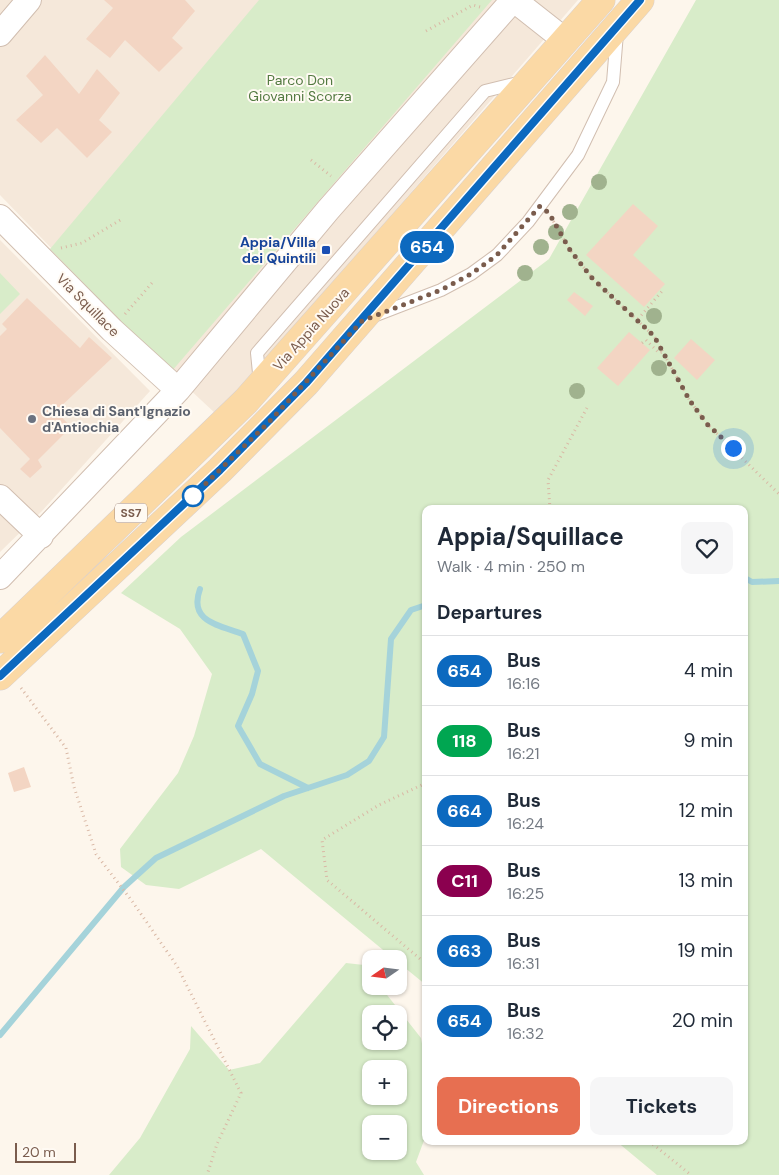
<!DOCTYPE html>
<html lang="en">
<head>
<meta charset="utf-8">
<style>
  body { margin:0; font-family:"DM Sans",sans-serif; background:#f6f6f7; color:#1f2937; height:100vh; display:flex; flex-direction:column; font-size:19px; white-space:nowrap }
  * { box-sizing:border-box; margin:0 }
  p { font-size:16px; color:#747a83 }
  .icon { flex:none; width:28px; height:28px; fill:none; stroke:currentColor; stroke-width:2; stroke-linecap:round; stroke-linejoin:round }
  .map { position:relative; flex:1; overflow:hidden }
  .panel { position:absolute; left:422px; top:505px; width:326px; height:640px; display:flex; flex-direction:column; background:#fff; border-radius:10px; box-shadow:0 1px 4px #0004 }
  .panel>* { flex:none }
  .badge { padding:0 10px; border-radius:16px; font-size:18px; line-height:32px }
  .needle { width:32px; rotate:256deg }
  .fabs { position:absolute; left:362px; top:950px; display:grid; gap:10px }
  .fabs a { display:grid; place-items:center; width:45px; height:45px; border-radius:10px; background:#fff; box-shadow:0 1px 4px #0004; font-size:25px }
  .scale { position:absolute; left:15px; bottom:12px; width:61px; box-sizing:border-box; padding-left:5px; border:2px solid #7a5c4d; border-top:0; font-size:14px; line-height:18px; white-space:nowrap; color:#7a5c4d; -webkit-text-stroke:4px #fffaf3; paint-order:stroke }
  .you { position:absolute; width:25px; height:25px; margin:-12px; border:4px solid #fff; border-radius:50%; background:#1a73e8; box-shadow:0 0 0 8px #1a73e833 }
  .map>.badge { position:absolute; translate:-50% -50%; box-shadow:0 0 0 2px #fff }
  h2 { padding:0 15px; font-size:19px; line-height:45px }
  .round { display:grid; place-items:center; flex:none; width:52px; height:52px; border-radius:10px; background:#f6f6f7 }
  .headline { display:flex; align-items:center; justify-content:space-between; height:85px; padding:0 15px }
  h1 { font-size:24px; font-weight:700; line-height:38px }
  .button { display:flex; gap:10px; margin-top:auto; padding:10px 15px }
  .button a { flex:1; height:58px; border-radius:10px; background:#e76f51; color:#fff; font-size:20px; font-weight:700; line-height:58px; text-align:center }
  .button a+a { background:#f6f6f7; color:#1f2937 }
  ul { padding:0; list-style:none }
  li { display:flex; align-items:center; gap:15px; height:70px; padding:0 15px; border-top:1px solid #e0e1e3 }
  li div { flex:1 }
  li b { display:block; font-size:19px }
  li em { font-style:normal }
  li .badge { min-width:55px; font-weight:700; text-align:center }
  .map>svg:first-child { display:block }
  .residential { fill:#f5e8da }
  .green { fill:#d8ecc9; fill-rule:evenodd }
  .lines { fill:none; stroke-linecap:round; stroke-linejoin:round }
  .stream { stroke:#a5d3da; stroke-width:6 }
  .building { fill:#f3d5c3 }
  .lane-casing { stroke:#d1beb0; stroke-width:14 }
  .street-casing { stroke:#d1beb0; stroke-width:26 }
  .primary-casing { stroke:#dad1cd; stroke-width:29 }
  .path { stroke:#d9b8a5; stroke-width:3; stroke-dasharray:1 4; stroke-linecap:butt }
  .lane { stroke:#fff; stroke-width:12 }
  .street { stroke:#fff; stroke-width:24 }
  .primary { stroke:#fbd9a5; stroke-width:28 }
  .tree { fill:#a0b28e }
  .line-casing { stroke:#fff; stroke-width:11 }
  .line { stroke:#0c69bf; stroke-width:8 }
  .walk { stroke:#7a5c4d; stroke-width:5; stroke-dasharray:0 9 }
  .transit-dot { fill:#1a4fb4; stroke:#fffaf3; stroke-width:2 }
  .worship-dot { fill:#6b7280; stroke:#fffaf3; stroke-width:2 }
  .stop-dot { fill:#fff; stroke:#0c69bf; stroke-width:2.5 }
  .labels { text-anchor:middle; stroke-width:4; stroke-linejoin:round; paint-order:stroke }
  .shield { fill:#fffaf3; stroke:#a28b7f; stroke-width:1 }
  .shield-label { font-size:12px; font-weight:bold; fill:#7a5c4d }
  .park-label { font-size:14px; fill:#537a41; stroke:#fffaf3 }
  .transit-label { font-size:14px; font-weight:bold; fill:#164399; stroke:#fffaf3; text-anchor:end }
  .street-label { font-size:14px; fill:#7a5c4d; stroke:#fffaf3 }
  .worship-label { font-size:14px; font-weight:bold; fill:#5b616d; stroke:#fffaf3; text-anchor:start }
</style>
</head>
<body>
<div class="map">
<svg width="779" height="1175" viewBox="0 0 779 1175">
  <rect width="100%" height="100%" fill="#fdf6ec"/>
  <path class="residential" d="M0,0H578L296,325L216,414L171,372L0,195Z
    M0,240L150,391L42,511L0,552Z"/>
  <path class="green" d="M259,0H492L171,372L50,249Z
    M696,0H779V1175H657L616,1141H745V509H426V985L399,963V959H394L261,849L179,889L146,885L121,867L120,849L178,773L194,736L212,674L180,629L121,593L181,537L549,259Z
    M0,273L20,294L0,314Z
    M346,963L364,965L371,975V986H380L421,1038L426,1067V1135L416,1162L424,1175H109L140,1138L190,1049L191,1026L229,1070L260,1063ZM371,1014H399V1041H371ZM371,1069H399V1096H371ZM371,1124H399V1151H371Z"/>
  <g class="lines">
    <path class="stream" d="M745,578L752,582L779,581
      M200,589C188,622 219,625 243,634L258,671L252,694L238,726L260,764L308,788
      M0,1035L124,887L156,858L284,796L347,775L369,761L384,737L391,639L411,610L426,605"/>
  </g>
  <path class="building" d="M104,0H185L195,11L172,38L183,48L159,72L125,40L110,58L86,39L113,8Z
    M45,55L79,94L97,69L120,93L99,120L112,132L87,158L57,128L41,143L16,120L43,95L26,76Z
    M633,204L658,226L633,255L665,284L644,307L586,255Z
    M574,292L593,306L585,316L567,300Z
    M27,298L80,348L89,337L112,358L56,411L71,427L38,460L42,467L30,478L20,469L30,459L0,428V336L7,329L2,324Z
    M629,332L650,350L618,386L597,368Z
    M691,339L715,360L697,380L674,358Z
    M24,767L31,787L14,792L8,773Z"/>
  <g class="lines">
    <g class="lane-casing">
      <path id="lane" d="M371,317L441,290L471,274L497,255L528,222L578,155L613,82L617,33
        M260,383L257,353L485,91L522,82"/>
    </g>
    <g class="street-casing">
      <path id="street" d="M514,0L566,41
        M0,34L29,0
        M0,217L112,330L178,390
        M0,497L41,536
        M0,577L178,390L328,210L513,0"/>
    </g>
    <g class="primary-casing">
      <path id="primary" d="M0,639L246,401L601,0
        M0,676L220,470L306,383L640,0"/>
    </g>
    <path class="path" d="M426,31L473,5L480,7
      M311,160L331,176
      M551,217L570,250L592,278L654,336L690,401L707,424L779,494
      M61,248L82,243L122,219
      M125,314L152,283
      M638,319L664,289
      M642,343L646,340L659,353L662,352
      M550,509L548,480L588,406
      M21,688L66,748L74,787L96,854L132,901L177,966L241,1093L217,1144L207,1175
      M426,783L379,805L322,840L327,880L426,964
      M649,1141L691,1175"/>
    <use href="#lane" class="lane"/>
    <use href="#street" class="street"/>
    <use href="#primary" class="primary"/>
  </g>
  <g class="tree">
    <circle cx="599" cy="182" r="8"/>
    <circle cx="570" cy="212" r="8"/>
    <circle cx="556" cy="232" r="8"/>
    <circle cx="541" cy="247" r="8"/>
    <circle cx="525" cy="273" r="8"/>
    <circle cx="654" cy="316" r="8"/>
    <circle cx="659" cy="368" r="8"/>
    <circle cx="577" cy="391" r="8"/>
  </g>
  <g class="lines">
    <g class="line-casing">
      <path id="line" d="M0,676L220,470L306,383L640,0"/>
    </g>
    <use href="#line" class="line"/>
    <path class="walk" d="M193,496L269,422L362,321L441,290L471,274L497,255L540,206L549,213L570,250L592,278L654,336L690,401L707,424L733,448"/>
  </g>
  <rect class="transit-dot" x="321" y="245" width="10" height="10" rx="2.5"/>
  <circle class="worship-dot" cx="32" cy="419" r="5"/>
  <circle class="stop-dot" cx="193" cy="496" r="10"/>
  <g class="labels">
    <rect class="shield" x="115" y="503.5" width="32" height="19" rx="4"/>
    <g class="shield-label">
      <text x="131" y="517">SS7</text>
    </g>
    <g class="park-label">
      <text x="300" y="85">Parco Don<tspan x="300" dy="16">Giovanni Scorza</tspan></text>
    </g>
    <g class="transit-label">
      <text x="316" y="247">Appia/Villa<tspan x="316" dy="16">dei Quintili</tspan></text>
    </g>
    <g class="street-label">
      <text transform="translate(88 305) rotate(45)" y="5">Via Squillace</text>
      <text transform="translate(311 329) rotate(-48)" y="5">Via Appia Nuova</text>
    </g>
    <g class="worship-label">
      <text x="42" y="416">Chiesa di Sant'Ignazio<tspan x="42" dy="16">d'Antiochia</tspan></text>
    </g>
  </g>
</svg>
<div class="fabs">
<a><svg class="needle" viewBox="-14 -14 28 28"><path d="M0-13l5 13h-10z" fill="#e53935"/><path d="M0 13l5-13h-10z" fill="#747a83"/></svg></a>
<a><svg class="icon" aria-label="locate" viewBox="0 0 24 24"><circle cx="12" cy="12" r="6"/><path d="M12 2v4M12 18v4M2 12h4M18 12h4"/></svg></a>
<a>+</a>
<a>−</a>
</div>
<div class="scale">20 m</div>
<div class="you" style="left:733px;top:448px"></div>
<b class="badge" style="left:427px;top:247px;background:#0c69bf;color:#fff">654</b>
<section class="panel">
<div class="headline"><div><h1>Appia/Squillace</h1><p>Walk · 4 min · 250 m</p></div><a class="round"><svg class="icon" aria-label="heart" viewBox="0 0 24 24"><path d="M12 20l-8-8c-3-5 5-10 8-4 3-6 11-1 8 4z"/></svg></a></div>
<h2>Departures</h2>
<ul>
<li><span class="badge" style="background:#0c69bf;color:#fff">654</span><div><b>Bus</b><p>16:16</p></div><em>4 min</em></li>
<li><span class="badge" style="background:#00a651;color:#fff">118</span><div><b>Bus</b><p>16:21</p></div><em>9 min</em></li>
<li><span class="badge" style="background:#0c69bf;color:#fff">664</span><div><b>Bus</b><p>16:24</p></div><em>12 min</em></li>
<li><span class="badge" style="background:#8b004f;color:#fff">C11</span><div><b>Bus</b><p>16:25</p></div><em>13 min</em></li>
<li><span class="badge" style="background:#0c69bf;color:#fff">663</span><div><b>Bus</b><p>16:31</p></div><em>19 min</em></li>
<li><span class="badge" style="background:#0c69bf;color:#fff">654</span><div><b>Bus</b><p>16:32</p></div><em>20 min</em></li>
</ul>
<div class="button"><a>Directions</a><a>Tickets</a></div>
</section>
</div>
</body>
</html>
